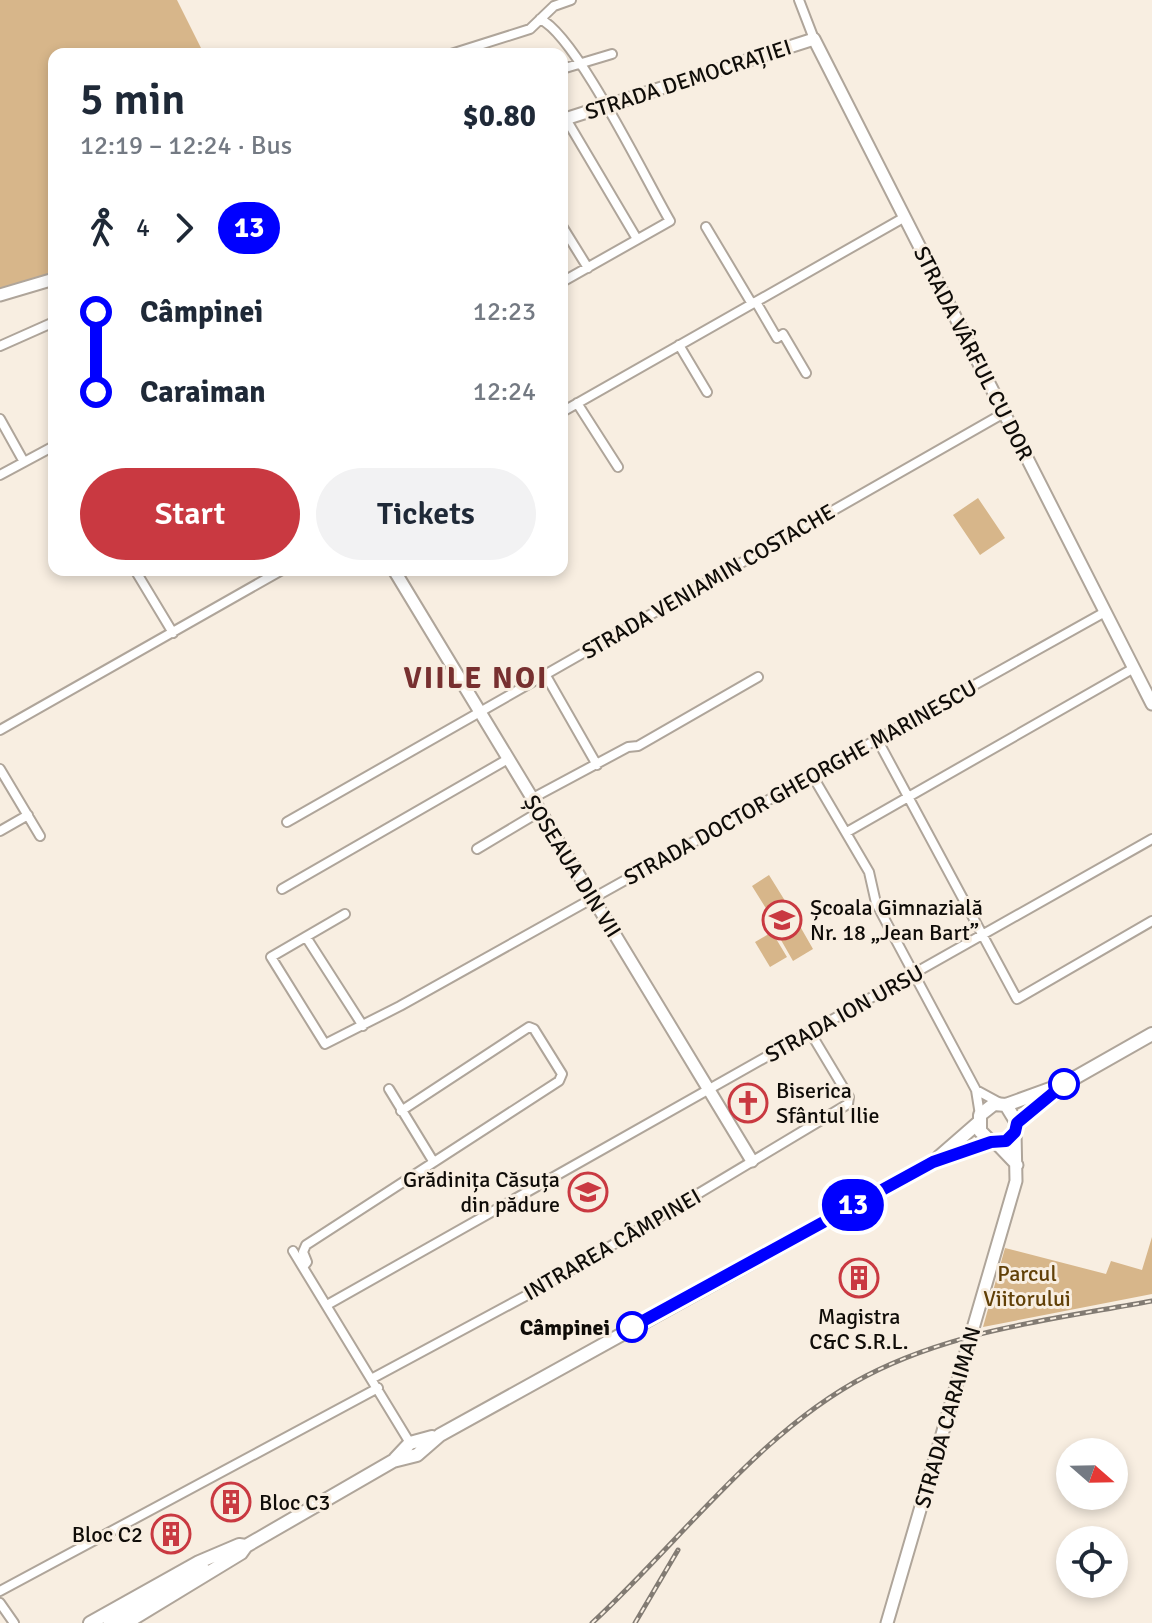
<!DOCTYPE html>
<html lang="en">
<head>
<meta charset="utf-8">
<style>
  body { margin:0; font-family:Signika,sans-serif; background:#f2f2f3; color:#1f2937; height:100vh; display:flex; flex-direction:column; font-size:30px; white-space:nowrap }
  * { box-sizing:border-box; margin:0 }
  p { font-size:26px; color:#747a83 }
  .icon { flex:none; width:44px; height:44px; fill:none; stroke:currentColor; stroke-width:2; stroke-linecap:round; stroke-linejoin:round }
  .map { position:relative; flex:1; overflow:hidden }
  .drawer { position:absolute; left:48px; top:48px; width:520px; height:528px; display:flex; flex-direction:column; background:#fff; border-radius:16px; box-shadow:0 4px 12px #0003 }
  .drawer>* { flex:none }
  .badge { padding:0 16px; border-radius:26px; font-size:28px; line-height:52px }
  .needle { width:52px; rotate:110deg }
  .tools { position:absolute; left:1056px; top:1438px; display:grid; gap:16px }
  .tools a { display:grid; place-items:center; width:72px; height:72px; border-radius:50%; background:#fff; box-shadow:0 4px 12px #0003; font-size:40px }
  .map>.badge { position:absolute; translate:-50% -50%; box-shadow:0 0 0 4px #fff }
  .legs { display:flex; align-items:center; gap:12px; height:88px; padding:0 32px; font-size:26px }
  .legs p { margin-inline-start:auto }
  .headline { display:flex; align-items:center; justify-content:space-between; height:136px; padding:0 32px }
  h1 { font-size:44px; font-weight:600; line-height:60px }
  .primary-button { display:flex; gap:16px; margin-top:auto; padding:16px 32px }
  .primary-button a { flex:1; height:92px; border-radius:48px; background:#c93941; color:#fff; font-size:32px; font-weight:600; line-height:92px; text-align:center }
  .primary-button a+a { background:#f2f2f3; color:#1f2937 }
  ul { padding:0 32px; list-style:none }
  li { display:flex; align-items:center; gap:28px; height:80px; font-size:30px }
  li i { display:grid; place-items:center; width:12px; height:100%; margin:0 10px; background:currentColor }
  li i::after { content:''; width:20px; height:20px; margin:-10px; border:6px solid; border-radius:50%; background:#fff }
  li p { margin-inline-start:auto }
  li:first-child i { background:linear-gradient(#0000 50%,currentColor 0) }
  li:last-child i { background:linear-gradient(currentColor 50%,#0000 0) }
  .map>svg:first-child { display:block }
  .green { fill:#d7b68a }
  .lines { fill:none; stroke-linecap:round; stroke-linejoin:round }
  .street-casing { stroke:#afa59a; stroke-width:12 }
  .secondary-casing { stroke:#afa59a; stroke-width:15 }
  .primary-casing { stroke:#afa59a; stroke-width:16 }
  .street { stroke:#fff; stroke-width:8 }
  .secondary { stroke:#fff; stroke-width:11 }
  .primary { stroke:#fff; stroke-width:12 }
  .rail-casing { stroke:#827b73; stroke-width:5 }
  .rail { stroke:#f8eee1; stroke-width:2; stroke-dasharray:6; stroke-linecap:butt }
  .line-1-casing { stroke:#fff; stroke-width:18 }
  .line-1 { stroke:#00f; stroke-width:12 }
  .stop-1-dot { fill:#fff; stroke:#00f; stroke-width:4 }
  .labels { text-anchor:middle; stroke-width:6; stroke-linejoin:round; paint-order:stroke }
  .street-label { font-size:22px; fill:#0f0c08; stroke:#f8eee1 }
  .poi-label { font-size:22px; fill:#0f0c08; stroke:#f8eee1; text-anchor:start }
  .park-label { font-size:22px; fill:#614007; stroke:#f8eee1 }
  .stop-label { font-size:22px; font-weight:bold; fill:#0f0c08; stroke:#f8eee1; text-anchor:end }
  .district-label { font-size:30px; font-weight:bold; letter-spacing:2px; fill:#773030; stroke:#f8eee1 }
</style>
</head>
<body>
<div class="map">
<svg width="1152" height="1623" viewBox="0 0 1152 1623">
  <rect width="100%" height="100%" fill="#f8eee1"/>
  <path class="green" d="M0,0H177L204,54H54V275L0,292Z
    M978,498L1005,538L980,555L953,515Z
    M769,875L787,904L770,915L752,886Z
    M793,914L813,949L793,961L773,926Z
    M772,932L787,957L770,967L755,942Z
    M1152,1237V1294L983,1327L1005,1248L1106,1274L1111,1261L1142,1270Z"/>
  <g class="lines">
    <g class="street-casing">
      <path id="street" d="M799,0L814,39
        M540,19C576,35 646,180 670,221L562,282
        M451,54L530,29L554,6L571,0
        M562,69L612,54
        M566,119L637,239
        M562,226L588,268
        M706,227L752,304
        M756,302L777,338L783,334L806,373
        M679,345L707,392
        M0,346L54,322
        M577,403L618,467
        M562,412L905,217
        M0,419L24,462
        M0,475L54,446
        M135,570L173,633
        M545,674L597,765
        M0,730L282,570
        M877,739L1017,999L1152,921
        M0,769L40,836
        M812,775L869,872L876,903L976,1090L980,1115
        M531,799L628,747L638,746L758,677
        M287,822L1004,413
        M0,831L28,815
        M847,832L1134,668
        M477,849L539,812
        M282,889L508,759
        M345,914L271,957L325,1044L400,1006L1105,612
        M306,937L363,1026
        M389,1089L433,1161
        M976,1090L1000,1103
        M293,1251L410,1443
        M303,1267L307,1262L303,1252L306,1245L559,1081L562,1074L534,1029L529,1027L401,1111
        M327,1305L1152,839
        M373,1378L544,1286L848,1104L849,1097L810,1032
        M0,1591L378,1388
        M0,1603L14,1623"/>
    </g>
    <g class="secondary-casing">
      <path id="secondary" d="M562,120L814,39L1152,704
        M0,295L54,279
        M394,570L752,1161
        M996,1143L1017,1165
        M109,1623L204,1569
        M887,1623L1016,1181L1015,1132"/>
    </g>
    <g class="primary-casing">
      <path id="primary" d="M1006,1105L1064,1084L1152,1034
        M1017,1123L1058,1089
        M939,1157L978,1123
        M395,1459L410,1443L432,1437
        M90,1623L199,1562L239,1545L246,1546L393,1461L417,1455L440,1435L933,1162L991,1142L1006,1141L1015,1132L1017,1123L1006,1105L994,1104L980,1115V1131L991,1142
        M126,1623L241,1553L246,1546"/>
    </g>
    <use href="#street" class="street"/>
    <use href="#secondary" class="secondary"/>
    <use href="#primary" class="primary"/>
    <g class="rail-casing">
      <path id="rail" d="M592,1623C679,1543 760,1431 866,1376C954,1330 1055,1319 1152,1301
        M635,1623L678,1550"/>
    </g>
    <use href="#rail" class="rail"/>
  </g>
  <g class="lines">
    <g class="line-1-casing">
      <path id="line-1" d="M632,1327L933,1162L991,1142L1006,1141L1015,1132L1017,1123L1064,1084"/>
    </g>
    <use href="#line-1" class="line-1"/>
  </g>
  <defs>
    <g id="school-ring" transform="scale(2)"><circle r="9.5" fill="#f8eee1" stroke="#c93941" stroke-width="1.5"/><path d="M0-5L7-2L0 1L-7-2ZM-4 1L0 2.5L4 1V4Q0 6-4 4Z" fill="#c93941"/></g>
    <g id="church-ring" transform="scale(2)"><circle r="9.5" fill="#f8eee1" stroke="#c93941" stroke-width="1.5"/><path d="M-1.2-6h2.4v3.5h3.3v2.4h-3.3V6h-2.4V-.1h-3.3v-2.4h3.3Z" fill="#c93941"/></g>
    <g id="building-ring" transform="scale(2)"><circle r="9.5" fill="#f8eee1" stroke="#c93941" stroke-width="1.5"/><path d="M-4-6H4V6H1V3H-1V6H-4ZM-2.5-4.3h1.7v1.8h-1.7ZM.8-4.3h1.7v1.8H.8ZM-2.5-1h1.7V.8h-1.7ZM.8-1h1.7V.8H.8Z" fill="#c93941"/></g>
  </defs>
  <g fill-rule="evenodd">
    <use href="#school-ring" x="782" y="920"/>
    <use href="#church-ring" x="748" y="1103"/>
    <use href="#school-ring" x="588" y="1192"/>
    <use href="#building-ring" x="859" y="1278"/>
    <use href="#building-ring" x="231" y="1502"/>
    <use href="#building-ring" x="171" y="1534"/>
  </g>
  <g class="stop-1-dot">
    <circle cx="1064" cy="1084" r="14"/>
    <circle cx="632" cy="1327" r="14"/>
  </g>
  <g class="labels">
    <g class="street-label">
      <text transform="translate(688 79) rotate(-18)" y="8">STRADA DEMOCRAȚIEI</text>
      <text transform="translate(974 353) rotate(63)" y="8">STRADA VÂRFUL CU DOR</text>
      <text transform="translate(708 581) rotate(-30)" y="8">STRADA VENIAMIN COSTACHE</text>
      <text transform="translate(800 782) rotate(-29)" y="8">STRADA DOCTOR GHEORGHE MARINESCU</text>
      <text transform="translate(573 866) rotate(58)" y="8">ȘOSEAUA DIN VII</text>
      <text transform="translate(844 1013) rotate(-29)" y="8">STRADA ION URSU</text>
      <text transform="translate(612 1244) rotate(-30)" y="8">INTRAREA CÂMPINEI</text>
      <text transform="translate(947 1417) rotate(-74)" y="8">STRADA CARAIMAN</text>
    </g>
    <g class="poi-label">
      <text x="810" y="915">Școala Gimnazială<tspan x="810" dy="25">Nr. 18 „Jean Bart”</tspan></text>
      <text x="776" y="1098">Biserica<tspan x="776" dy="25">Sfântul Ilie</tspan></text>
      <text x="560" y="1187" text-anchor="end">Grădinița Căsuța<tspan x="560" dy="25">din pădure</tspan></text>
      <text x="859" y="1324" text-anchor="middle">Magistra<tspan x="859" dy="25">C&amp;C S.R.L.</tspan></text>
      <text x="259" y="1510">Bloc C3</text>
      <text x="143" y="1542" text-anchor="end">Bloc C2</text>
    </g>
    <g class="park-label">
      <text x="1027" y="1281">Parcul<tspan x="1027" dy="25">Viitorului</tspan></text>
    </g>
    <g class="stop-label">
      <text x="610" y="1335">Câmpinei</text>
    </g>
    <g class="district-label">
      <text x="476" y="688">VIILE NOI</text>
    </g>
  </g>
</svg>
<div class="tools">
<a><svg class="needle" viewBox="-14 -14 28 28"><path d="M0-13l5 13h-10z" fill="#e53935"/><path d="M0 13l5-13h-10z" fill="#747a83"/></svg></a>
<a><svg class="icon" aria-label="locate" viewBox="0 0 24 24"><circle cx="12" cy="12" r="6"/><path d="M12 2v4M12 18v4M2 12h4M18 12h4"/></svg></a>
</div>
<b class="badge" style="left:853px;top:1205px;background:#00f;color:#fff">13</b>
<section class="drawer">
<div class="headline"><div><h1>5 min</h1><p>12:19 – 12:24 · Bus</p></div><b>$0.80</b></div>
<div class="legs"><svg class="icon" aria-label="walk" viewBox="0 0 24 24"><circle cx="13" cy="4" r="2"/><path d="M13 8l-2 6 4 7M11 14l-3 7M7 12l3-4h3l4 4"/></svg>4<svg class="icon" aria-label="forward" viewBox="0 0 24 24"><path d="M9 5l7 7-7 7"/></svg><b class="badge" style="background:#00f;color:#fff">13</b></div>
<ul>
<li><i style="color:#00f"></i><b>Câmpinei</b><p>12:23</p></li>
<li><i style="color:#00f"></i><b>Caraiman</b><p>12:24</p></li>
</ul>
<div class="primary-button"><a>Start</a><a>Tickets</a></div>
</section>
</div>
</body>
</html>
